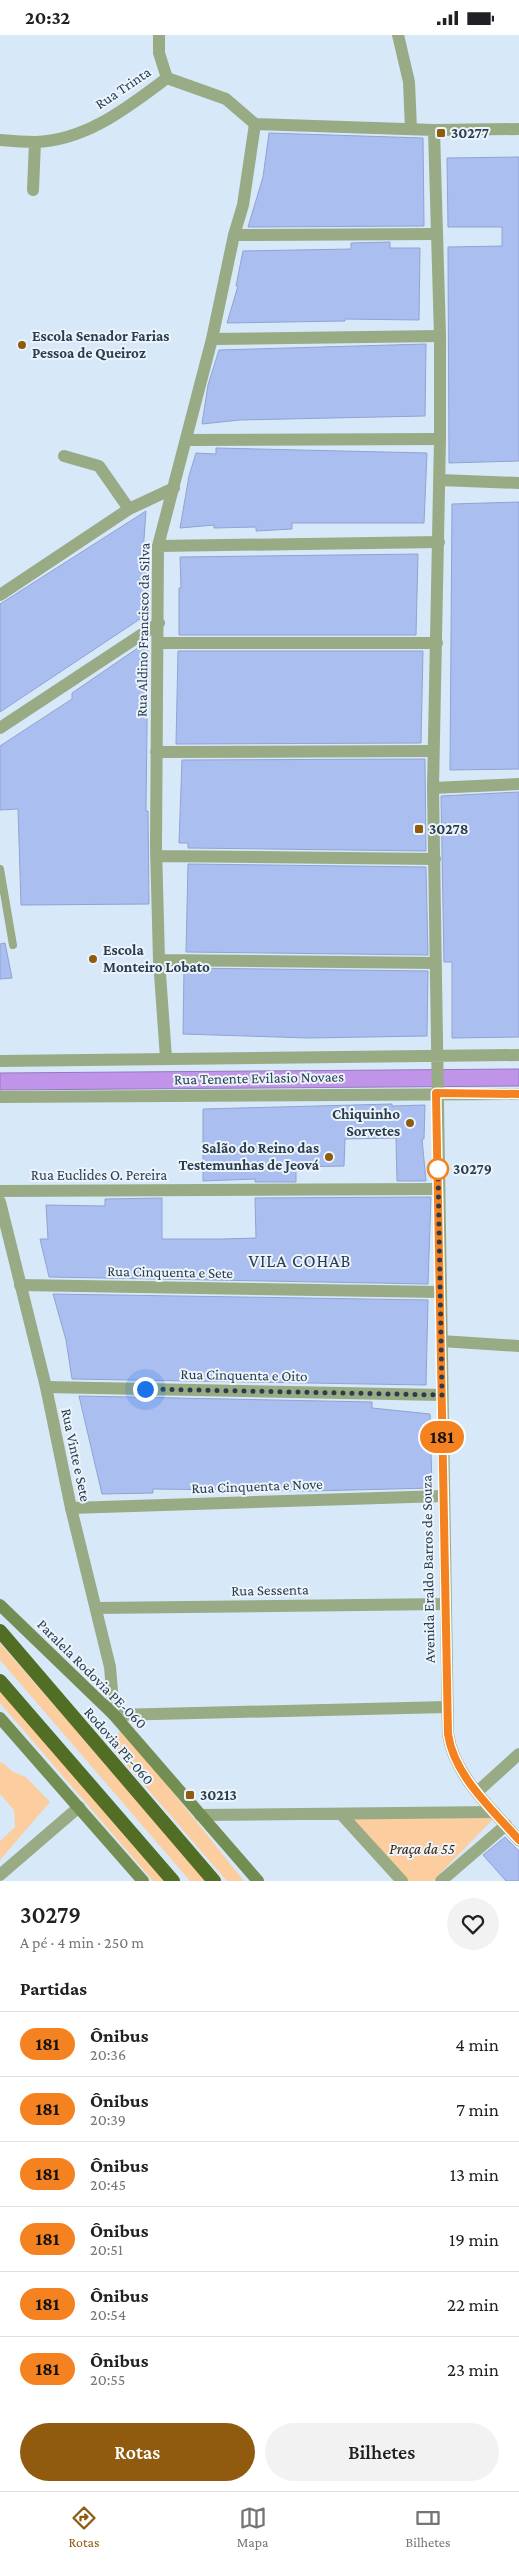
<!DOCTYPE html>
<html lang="pt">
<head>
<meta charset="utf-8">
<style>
  body { margin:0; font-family:"Crimson Pro",serif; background:#f2f2f2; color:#202124; height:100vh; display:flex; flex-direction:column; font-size:19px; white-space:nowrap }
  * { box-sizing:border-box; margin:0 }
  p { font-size:16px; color:#757577 }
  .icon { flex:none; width:28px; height:28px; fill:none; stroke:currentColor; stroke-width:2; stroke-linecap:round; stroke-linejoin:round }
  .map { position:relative; height:1846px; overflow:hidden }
  .details { display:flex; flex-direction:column; background:#fff; flex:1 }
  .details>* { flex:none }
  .badge { padding:0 10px; border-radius:16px; font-size:18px; line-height:32px }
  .you { position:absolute; width:25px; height:25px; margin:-12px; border:4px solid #fff; border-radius:50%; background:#1a73e8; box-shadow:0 0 0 8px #1a73e833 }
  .map>.badge { position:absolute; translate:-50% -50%; box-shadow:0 0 0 2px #fff }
  h2 { padding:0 20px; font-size:19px; line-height:45px }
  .round { display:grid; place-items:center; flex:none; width:52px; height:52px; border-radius:26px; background:#f2f2f2 }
  .summary { display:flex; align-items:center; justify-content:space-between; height:85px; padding:0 20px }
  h1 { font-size:24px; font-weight:600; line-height:38px }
  .cta { display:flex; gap:10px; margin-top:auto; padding:10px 20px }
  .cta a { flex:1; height:58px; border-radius:30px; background:#905a0f; color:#fff; font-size:20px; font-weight:600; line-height:58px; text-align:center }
  .cta a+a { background:#f2f2f2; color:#202124 }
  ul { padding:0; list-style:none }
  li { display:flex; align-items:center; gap:15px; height:65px; padding:0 20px; border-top:1px solid #e0e0e0 }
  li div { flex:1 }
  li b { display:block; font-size:19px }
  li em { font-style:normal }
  li .badge { min-width:55px; font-weight:700; text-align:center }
  .status { display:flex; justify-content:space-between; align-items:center; height:35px; padding:0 25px; background:#fff; direction:ltr }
  .status svg { height:14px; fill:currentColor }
  .dock { display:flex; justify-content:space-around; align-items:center; height:70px; border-top:1px solid #e0e0e0; background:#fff; font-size:14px; color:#757577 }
  .dock a { display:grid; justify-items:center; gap:2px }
  .dock .active { color:#905a0f }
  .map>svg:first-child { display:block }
  .green { fill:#fcce9f }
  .water { fill:#c094e9; stroke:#937aba }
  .building { fill:#aabeef; stroke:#90a3d2 }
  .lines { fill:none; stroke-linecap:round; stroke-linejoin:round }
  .service { stroke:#99ab84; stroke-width:8 }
  .minor { stroke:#99ab84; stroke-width:12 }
  .tertiary { stroke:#99ab84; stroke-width:12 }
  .secondary { stroke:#748d53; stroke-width:12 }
  .trunk { stroke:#526e24; stroke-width:14 }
  .line-casing { stroke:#fff; stroke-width:11 }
  .line { stroke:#f58220; stroke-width:8 }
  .walk { stroke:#2b3d4d; stroke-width:5; stroke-dasharray:0 9 }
  .poi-dot { fill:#905a0f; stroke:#ebf4fc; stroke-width:2 }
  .stop-dot { fill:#fff; stroke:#f58220; stroke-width:2.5 }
  .labels { text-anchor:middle; stroke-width:4; stroke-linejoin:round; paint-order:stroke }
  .street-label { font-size:15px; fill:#2b3d4d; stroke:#ebf4fc }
  .poi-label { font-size:15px; font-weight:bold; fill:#2b3d4d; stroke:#ebf4fc; text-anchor:start }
  .stop-label { font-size:15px; font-weight:bold; fill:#2b3d4d; stroke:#ebf4fc; text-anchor:start }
  .park-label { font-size:15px; font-style:italic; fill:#3e2300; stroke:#ebf4fc }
  .quarter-label { font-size:18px; letter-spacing:1px; fill:#2b3d4d; stroke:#ebf4fc }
</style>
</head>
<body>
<div class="status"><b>20:32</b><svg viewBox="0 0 49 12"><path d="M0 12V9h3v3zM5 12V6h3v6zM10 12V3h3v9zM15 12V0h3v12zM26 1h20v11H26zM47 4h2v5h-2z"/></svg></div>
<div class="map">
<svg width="519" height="1846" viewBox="0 0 519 1846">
  <rect width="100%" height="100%" fill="#d7e8f9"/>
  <path class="green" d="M0,1608L207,1846H190L0,1625Z
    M0,1650L169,1846H153L0,1668Z
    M119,1696L139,1715L244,1846H227L113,1714Z
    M2,1727L13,1737L26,1742L50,1767L0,1825V1806L15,1792L14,1775L0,1759V1728Z
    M494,1783L433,1846H408L350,1784Z"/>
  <path class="water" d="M519,1034V1051L0,1055V1038Z"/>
  <path class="building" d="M269,98L423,103L424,191L248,192L263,142Z
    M519,122V426L449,428L448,212L502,211V192H448L447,123Z
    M390,207V213H420L419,285L345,284V286L227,288L238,251H236L243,216L351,214V208Z
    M426,309L425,381L240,385L202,389L208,350L219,315Z
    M216,413L427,418L424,488H292V494L256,496V492L214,493V490L180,493L189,441L196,418L216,419Z
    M519,467V734L450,735L452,469Z
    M146,476L142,532L146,529L149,578L0,677V569Z
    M418,519L416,600H179V553H181L180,522Z
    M148,606L146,776H148L149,869L21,870L18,774L0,775V711L72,664V658Z
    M178,616H423L421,708L176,709Z
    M425,724L426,816L188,813V808H179L182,725Z
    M519,757V1002L452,1003V927H444L441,761Z
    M188,829L426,832L428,920L186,917Z
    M5,908L12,943L0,944V909Z
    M184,933L428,936L427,1001L308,1003L183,999Z
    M392,1069V1071L425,1070L424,1104H422L426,1146H397L396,1103L345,1104L344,1131L296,1132V1147H255V1144L203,1146V1074Z
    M431,1162L428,1249L49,1242L40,1204H48L46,1170L105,1171V1164L162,1163V1204H222L256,1203L255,1163Z
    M53,1259L428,1265L426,1350L72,1344L66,1305Z
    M79,1361L372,1367V1373L430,1379L432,1453L311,1456L153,1454V1458L102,1459Z
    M505,1802L519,1816V1846H506L483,1820Z"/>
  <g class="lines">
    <path class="service" d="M0,834L13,910"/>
    <path class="minor" d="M398,0L409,47L411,94
      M0,105C11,106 23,107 35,107C86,106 128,72 167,43
      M33,155L35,107
      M234,200L436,199
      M212,304L440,301
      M187,405L440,404
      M64,421L99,431L129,474
      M440,445L519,448
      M158,511L439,507
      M0,560L129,474L174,453
      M158,608H437
      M0,693L159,588
      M156,717L433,716
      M433,753L519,749
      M156,821L435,824
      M159,925L435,928
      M166,1023L159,925L156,812L158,511L212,304L234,200L243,170L255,89
      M0,1156L438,1154
      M20,1250L440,1257
      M441,1306L519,1311
      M46,1352L442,1360
      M71,1473L443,1461
      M96,1573L445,1569
      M114,1680L447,1672
      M341,1779L402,1846
      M200,1780L494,1777
      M0,1840L79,1772
      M441,1846L506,1790"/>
    <path class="tertiary" d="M159,0V18L167,43L226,64L255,89L434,95L519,94
      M434,95L440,301V404L433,753L448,1699C454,1741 493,1775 519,1805
      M0,1026L519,1020
      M0,1062L519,1059
      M0,1167L46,1352L71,1473L110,1632L114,1680
      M477,1757L519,1719"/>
    <path class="secondary" d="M0,1570L114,1680L258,1846
      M0,1683L143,1846"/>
    <path class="trunk" d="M0,1596L214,1846
      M0,1646L173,1846"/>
  </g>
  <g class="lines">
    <g class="line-casing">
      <path id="line" d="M519,1059L436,1058L448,1699C454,1741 493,1775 519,1805"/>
    </g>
    <use href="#line" class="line"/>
    <path class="walk" d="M145,1354L442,1360L438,1134"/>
  </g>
  <g class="poi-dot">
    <rect x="436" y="93" width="10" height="10" rx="2.5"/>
    <circle cx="22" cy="310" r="5"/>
    <rect x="414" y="789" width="10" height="10" rx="2.5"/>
    <circle cx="93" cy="924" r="5"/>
    <circle cx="410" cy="1088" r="5"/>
    <circle cx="329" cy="1122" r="5"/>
    <rect x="185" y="1755" width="10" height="10" rx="2.5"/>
  </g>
  <circle class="stop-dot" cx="438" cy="1134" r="10"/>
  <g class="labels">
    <g class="street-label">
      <text transform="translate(123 53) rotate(-34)" y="5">Rua Trinta</text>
      <text transform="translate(143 595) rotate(-89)" y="5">Rua Aldino Francisco da Silva</text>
      <text transform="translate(259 1043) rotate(-1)" y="5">Rua Tenente Evilasio Novaes</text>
      <text x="99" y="1145">Rua Euclides O. Pereira</text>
      <text transform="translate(170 1237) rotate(1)" y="5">Rua Cinquenta e Sete</text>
      <text transform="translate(244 1340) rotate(1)" y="5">Rua Cinquenta e Oito</text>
      <text transform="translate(76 1420) rotate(78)" y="5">Rua Vinte e Sete</text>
      <text transform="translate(257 1451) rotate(-2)" y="5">Rua Cinquenta e Nove</text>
      <text transform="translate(428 1534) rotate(-91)" y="5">Avenida Eraldo Barros de Souza</text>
      <text transform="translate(270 1555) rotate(-1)" y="5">Rua Sessenta</text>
      <text transform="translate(92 1639) rotate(45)" y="5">Paralela Rodovia PE-060</text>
      <text transform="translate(119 1711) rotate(49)" y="5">Rodovia PE-060</text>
    </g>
    <g class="poi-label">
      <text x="451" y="103">30277</text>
      <text x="32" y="306">Escola Senador Farias<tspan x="32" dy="17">Pessoa de Queiroz</tspan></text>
      <text x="429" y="799">30278</text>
      <text x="103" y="920">Escola<tspan x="103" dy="17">Monteiro Lobato</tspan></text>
      <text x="400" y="1084" text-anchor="end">Chiquinho<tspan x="400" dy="17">Sorvetes</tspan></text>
      <text x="319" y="1118" text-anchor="end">Salão do Reino das<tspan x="319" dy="17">Testemunhas de Jeová</tspan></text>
      <text x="200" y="1765">30213</text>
    </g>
    <g class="stop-label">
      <text x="453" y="1139">30279</text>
    </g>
    <g class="park-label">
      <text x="422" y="1819">Praça da 55</text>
    </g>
    <g class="quarter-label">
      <text x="300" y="1232">VILA COHAB</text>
    </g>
  </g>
</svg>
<div class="you" style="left:145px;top:1354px"></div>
<b class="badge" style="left:442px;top:1402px;background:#f58220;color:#111">181</b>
</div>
<section class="details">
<div class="summary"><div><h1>30279</h1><p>A pé · 4 min · 250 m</p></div><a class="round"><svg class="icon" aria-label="heart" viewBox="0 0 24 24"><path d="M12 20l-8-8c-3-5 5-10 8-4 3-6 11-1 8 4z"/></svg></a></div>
<h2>Partidas</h2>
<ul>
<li><span class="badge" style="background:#f58220;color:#111">181</span><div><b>Ônibus</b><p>20:36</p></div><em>4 min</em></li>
<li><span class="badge" style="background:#f58220;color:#111">181</span><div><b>Ônibus</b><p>20:39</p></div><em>7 min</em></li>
<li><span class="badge" style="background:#f58220;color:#111">181</span><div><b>Ônibus</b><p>20:45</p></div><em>13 min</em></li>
<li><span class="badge" style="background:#f58220;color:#111">181</span><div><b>Ônibus</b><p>20:51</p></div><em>19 min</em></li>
<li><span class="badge" style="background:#f58220;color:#111">181</span><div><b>Ônibus</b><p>20:54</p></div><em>22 min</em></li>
<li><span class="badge" style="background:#f58220;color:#111">181</span><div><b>Ônibus</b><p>20:55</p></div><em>23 min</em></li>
</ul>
<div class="cta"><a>Rotas</a><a>Bilhetes</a></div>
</section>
<nav class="dock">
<a class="active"><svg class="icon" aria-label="directions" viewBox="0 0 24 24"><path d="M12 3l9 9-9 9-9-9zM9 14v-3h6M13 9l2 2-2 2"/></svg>Rotas</a>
<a><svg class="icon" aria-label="map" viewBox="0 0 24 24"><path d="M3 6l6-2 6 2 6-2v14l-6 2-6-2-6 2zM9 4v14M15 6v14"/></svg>Mapa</a>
<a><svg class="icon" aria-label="tickets" viewBox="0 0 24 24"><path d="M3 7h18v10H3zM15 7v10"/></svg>Bilhetes</a>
</nav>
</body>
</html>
